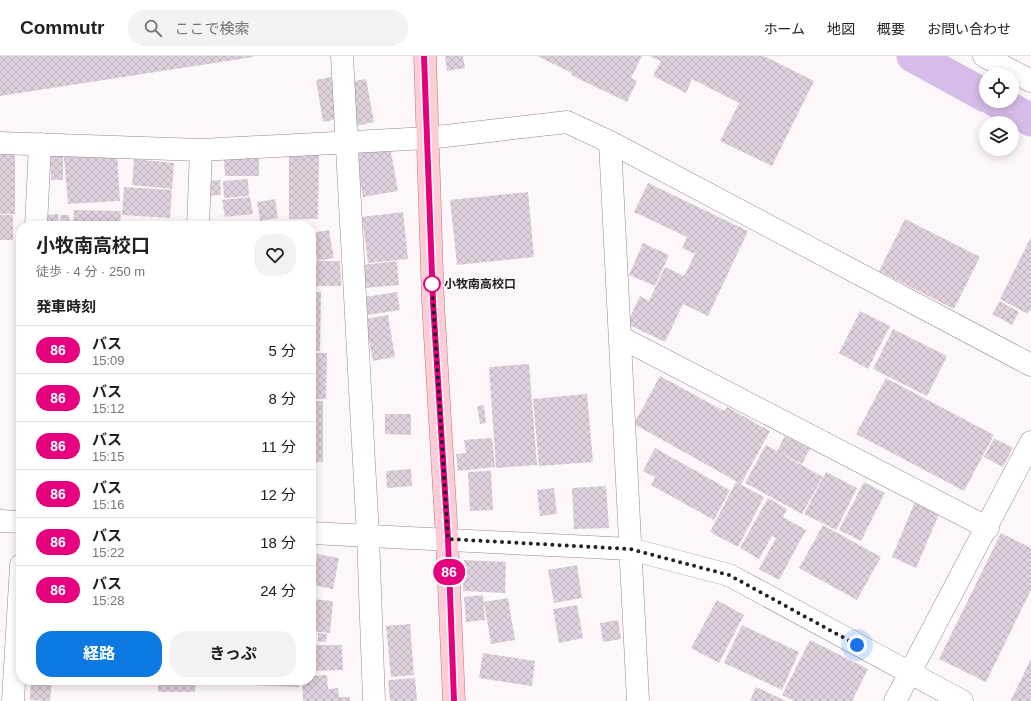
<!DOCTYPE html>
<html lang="ja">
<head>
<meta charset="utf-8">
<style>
  body { margin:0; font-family:Helvetica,"Noto Sans JP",sans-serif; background:#f2f2f2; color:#202124; height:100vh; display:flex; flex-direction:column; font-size:15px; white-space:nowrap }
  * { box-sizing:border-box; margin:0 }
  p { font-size:13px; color:#757577 }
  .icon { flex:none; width:22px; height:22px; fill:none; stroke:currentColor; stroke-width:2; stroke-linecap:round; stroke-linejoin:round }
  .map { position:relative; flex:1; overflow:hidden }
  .sheet { position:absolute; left:16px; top:165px; width:300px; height:464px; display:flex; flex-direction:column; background:#fff; border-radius:16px; box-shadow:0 2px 10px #0003 }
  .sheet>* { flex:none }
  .badge { padding:0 8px; border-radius:13px; font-size:14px; line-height:26px }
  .buttons { position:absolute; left:979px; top:12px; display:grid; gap:8px }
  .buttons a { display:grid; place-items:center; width:40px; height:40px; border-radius:50%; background:#fff; box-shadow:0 2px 10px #0003; font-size:20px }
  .you { position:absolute; width:20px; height:20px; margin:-10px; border:3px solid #fff; border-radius:50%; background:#1a73e8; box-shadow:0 0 0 6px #1a73e833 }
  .map>.badge { position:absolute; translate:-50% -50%; box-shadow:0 0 0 2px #fff }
  h2 { padding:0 20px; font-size:15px; line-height:36px }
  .round { display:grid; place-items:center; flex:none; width:42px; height:42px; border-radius:16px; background:#f2f2f2 }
  .summary { display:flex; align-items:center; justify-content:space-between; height:68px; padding:0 20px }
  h1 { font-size:19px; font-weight:700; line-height:30px }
  .cta { display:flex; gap:8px; margin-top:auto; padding:8px 20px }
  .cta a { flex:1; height:46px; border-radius:16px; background:#0c79e1; color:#fff; font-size:16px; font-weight:700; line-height:46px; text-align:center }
  .cta a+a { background:#f2f2f2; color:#202124 }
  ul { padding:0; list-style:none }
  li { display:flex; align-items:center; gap:12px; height:48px; padding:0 20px; border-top:1px solid #e0e0e0 }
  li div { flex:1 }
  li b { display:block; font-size:15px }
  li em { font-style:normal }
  li .badge { min-width:44px; font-weight:700; text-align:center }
  header { display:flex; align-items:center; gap:24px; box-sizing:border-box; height:56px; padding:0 20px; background:#fff; border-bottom:1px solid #e0e0e0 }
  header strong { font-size:19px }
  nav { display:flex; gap:22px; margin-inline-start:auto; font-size:14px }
  .search { width:280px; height:36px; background:#f2f2f2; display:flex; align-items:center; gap:10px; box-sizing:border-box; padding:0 14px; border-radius:16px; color:#757577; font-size:15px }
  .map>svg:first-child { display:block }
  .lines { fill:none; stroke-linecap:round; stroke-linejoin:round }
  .river { stroke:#d6bce8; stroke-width:33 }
  .building { fill:url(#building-cross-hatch) }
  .minor-casing { stroke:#97878e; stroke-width:23 }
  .major-casing { stroke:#b07a83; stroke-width:23 }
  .minor { stroke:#fff; stroke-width:22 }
  .major { stroke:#fdccd4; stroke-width:22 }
  .line-casing { stroke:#fff; stroke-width:9 }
  .line { stroke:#e6007e; stroke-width:6 }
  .walk { stroke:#262023; stroke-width:4; stroke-dasharray:0 7.2 }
  .stop-dot { fill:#fff; stroke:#e6007e; stroke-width:2 }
  .labels { text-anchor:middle; stroke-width:3; stroke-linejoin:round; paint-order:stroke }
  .stop-label { font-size:12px; font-weight:bold; fill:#262023; stroke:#fef7fa; text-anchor:start }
</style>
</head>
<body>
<header>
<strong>Commutr</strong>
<div class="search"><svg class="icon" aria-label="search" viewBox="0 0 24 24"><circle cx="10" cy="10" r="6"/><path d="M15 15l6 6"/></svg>ここで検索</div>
<nav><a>ホーム</a><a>地図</a><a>概要</a><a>お問い合わせ</a></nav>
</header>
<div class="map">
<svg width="1031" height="645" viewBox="0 0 1031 645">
  <defs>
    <pattern id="building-cross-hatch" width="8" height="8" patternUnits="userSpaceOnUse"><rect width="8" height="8" fill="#ded0dc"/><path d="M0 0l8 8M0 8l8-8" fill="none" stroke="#beb2bc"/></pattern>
  </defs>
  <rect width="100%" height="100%" fill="#fef7fa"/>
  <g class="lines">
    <path class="river" d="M913,0L986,40
      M996,45L1031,64"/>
  </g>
  <path class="building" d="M0,0H253V1L0,40Z
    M445,0H463L465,12L447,15Z
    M537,0H642L631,22L637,25L627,46L571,19L572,17Z
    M649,0H764L814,25L772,110L720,85L739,47L692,23L686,37L653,20L661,5Z
    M331,21L338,63L323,66L316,24Z
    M366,23L374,66L357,70L349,26Z
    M390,90L398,135L363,141L355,96Z
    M0,96H15V158H0Z
    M50,97H63V124H51Z
    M117,97L120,145L68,148L64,101Z
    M289,99H319L318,163H289Z
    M259,102V120H225L224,103Z
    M134,103L174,107L172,133L132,129Z
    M248,123L249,140L224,142L223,125Z
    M220,124L221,139L207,140L206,125Z
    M648,127L748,175L708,260L683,248L665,286L627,268L640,240L649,245L665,211L684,220L695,198L682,192L687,181L634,156Z
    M124,131L172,134L170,162L122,159Z
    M528,136L534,201L457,209L450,144Z
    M250,141L253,158L225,161L222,144Z
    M275,143L278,162L260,165L257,146Z
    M74,154L121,155L120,170H73Z
    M403,156L408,203L368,207L362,161Z
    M58,158L59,170H47L46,159Z
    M0,159H13V184H0Z
    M60,159H69L70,170H61Z
    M905,163L980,201L954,253L879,215Z
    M258,166H276V170H258Z
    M329,174L334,202L317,205L315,192L311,193V177Z
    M1031,181V252L1028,258L1000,243Z
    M643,187L669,199L655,230L629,219Z
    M316,205H340L341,230H316Z
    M397,205L399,229L364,232L362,209Z
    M311,236H321L320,295H311Z
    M397,236L400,254L368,259L365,241Z
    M1000,245L1019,256L1012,269L992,258Z
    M860,255L890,270L868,313L839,297Z
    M388,259L395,301L373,305L365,263Z
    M893,273L947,300L927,340L873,313Z
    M311,297H327L326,343H311Z
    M529,308L537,409L496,412L489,311Z
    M660,320L724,355L727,351L770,375L741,428L634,368Z
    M886,322L994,379L964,435L856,378Z
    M587,338L593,406L539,410L533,343Z
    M311,345H323V406H311Z
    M484,349L486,367L480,368L477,350Z
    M385,358H411V379L385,378Z
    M785,380L810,393L802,408L777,395Z
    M492,382L495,411L458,415L456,398L466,397L464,384Z
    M994,382L1013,392L1003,411L984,401Z
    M766,389L823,421L802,458L745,427Z
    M655,392L730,434L714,464L651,429L655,421L643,415Z
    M411,413L412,430L387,432L386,415Z
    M491,415L493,454L470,455L468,416Z
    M826,416L857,432L836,474L804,458Z
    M736,426L764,441L738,491L710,476Z
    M864,426L885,437L861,485L839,474Z
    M606,430L609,472L574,473L572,432Z
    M554,432L557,458L540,460L537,434Z
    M768,442L787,453L783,461L806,474L779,524L759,513L776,482L772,480L759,503L740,492Z
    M915,446L940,456L916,512L892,501Z
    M823,469L881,501L857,544L799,512Z
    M1001,477L1031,492V534L986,626L939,603Z
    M317,498L339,502L333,533L312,529Z
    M464,504L506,506L505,537L463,535Z
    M577,509L582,542L554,547L548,514Z
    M483,539L485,564L466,566L464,541Z
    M508,542L515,584L491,588L484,546Z
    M311,543L333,545L330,577L311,575Z
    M717,544L744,559L719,607L691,592Z
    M577,549L583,582L559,587L553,553Z
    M618,564L621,583L603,586L600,567Z
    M410,568L414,619L391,621L386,570Z
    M742,569L799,596L782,634L724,607Z
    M318,577L327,578L326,586L318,585Z
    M810,584L868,613L852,645H794L782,639Z
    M311,589H342L343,614L311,615Z
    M483,597L535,605L532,630L479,622Z
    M1031,603V645H1013L1011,644Z
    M327,619L328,633L338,632L339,641H350V645H303L302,624H311V620Z
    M415,622L417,645H390L388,624Z
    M31,624H52L50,645L30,644Z
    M92,624H138V626H92Z
    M158,624H196L195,636H158Z
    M251,624H299V631L251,629Z
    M756,631L786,645H750Z"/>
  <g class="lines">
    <g class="minor-casing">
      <path id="minor" d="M342,0L368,480L374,645
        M984,0L1031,25
        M610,86L638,645
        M0,87L201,94L428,82L567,66L610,86L1031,309
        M36,170L40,88
        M198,170L201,94
        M620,281L988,472
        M0,465L21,466
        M311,477L630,493L729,519L962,645
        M13,645L21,509
        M895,645L1031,386"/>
    </g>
    <g class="major-casing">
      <path id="major" d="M425,0L433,246L447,483L454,645"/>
    </g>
    <use href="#minor" class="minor"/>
    <use href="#major" class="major"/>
  </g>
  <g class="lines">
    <g class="line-casing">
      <path id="line" d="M424,0L433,246L448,483L454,645"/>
    </g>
    <use href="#line" class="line"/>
    <path class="walk" d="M432,228L448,483L630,493L729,519L857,589"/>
  </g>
  <circle class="stop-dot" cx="432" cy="228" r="8"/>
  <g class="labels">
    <g class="stop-label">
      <text x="444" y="232">小牧南高校口</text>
    </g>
  </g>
</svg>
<div class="buttons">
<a><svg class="icon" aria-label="locate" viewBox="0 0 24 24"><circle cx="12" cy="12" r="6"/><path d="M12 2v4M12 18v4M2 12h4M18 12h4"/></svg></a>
<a><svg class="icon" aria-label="layers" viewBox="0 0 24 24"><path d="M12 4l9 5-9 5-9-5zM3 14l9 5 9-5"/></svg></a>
</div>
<div class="you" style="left:857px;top:589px"></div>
<b class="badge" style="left:449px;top:516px;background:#e6007e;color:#fff">86</b>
<section class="sheet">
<div class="summary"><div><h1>小牧南高校口</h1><p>徒歩 · 4 分 · 250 m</p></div><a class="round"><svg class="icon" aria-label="heart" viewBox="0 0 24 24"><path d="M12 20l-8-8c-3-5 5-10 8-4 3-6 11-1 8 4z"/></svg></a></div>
<h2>発車時刻</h2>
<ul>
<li><span class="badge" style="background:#e6007e;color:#fff">86</span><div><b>バス</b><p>15:09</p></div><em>5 分</em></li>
<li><span class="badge" style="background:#e6007e;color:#fff">86</span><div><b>バス</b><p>15:12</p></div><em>8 分</em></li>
<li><span class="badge" style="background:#e6007e;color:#fff">86</span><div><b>バス</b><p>15:15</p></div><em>11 分</em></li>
<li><span class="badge" style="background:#e6007e;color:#fff">86</span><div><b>バス</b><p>15:16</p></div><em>12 分</em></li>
<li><span class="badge" style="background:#e6007e;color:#fff">86</span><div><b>バス</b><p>15:22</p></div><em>18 分</em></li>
<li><span class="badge" style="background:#e6007e;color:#fff">86</span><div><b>バス</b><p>15:28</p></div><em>24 分</em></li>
</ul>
<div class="cta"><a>経路</a><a>きっぷ</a></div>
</section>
</div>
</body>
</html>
